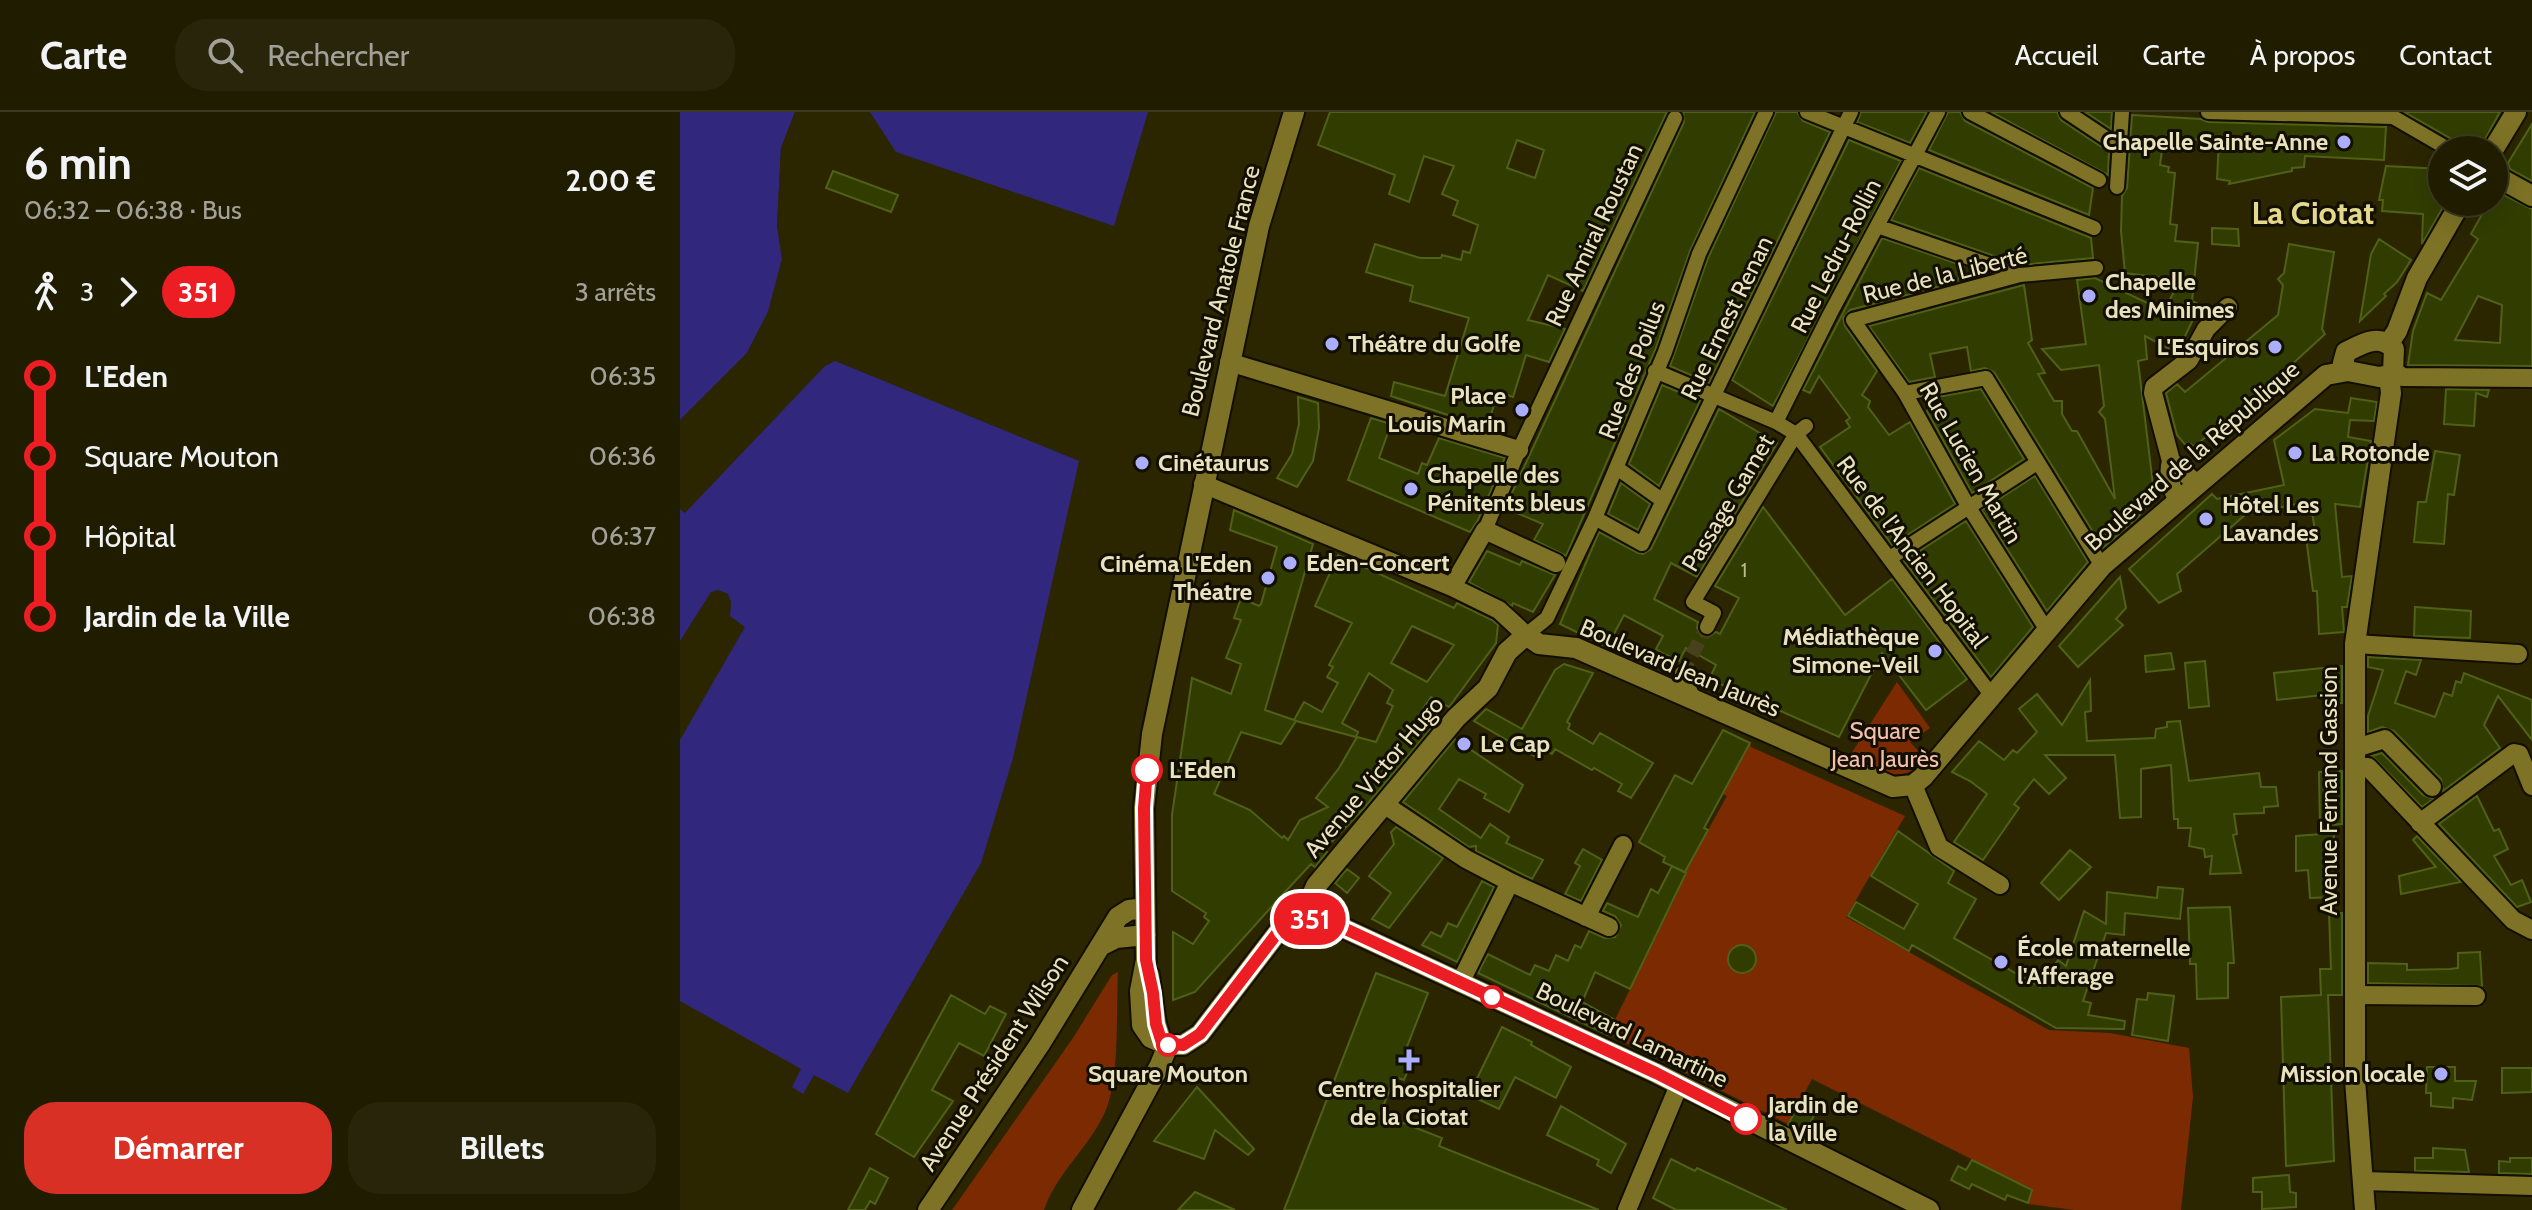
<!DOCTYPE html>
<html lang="fr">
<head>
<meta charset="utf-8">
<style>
  body { margin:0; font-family:Cabin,sans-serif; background:#28250a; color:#f1f3f6; height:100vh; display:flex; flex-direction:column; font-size:30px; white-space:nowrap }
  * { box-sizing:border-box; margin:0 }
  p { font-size:26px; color:#a2a199 }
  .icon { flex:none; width:44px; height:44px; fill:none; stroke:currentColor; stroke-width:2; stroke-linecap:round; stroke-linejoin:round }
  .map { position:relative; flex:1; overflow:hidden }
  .drawer { display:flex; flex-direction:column; background:#201c00; width:680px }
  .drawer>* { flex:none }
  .badge { padding:0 16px; border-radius:26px; font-size:28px; line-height:52px }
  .tools { position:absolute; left:1748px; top:24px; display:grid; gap:16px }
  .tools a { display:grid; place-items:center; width:80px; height:80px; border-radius:50%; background:#201c00; box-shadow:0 8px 32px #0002,0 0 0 2px #3d3a22; font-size:40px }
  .map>.badge { position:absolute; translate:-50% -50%; box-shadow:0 0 0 4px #fff }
  .legs { display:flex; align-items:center; gap:12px; height:88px; padding:0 24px; font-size:26px }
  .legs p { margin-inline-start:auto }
  .summary { display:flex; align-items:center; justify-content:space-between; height:136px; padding:0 24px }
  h1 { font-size:44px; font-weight:700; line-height:60px }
  .cta { display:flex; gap:16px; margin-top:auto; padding:16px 24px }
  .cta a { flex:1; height:92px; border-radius:32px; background:#d93025; color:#fff; font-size:32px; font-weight:700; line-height:92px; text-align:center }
  .cta a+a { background:#28250a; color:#f1f3f6 }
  ul { padding:0 24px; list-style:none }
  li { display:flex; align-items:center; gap:28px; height:80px; font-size:30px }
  li i { display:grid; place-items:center; width:12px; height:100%; margin:0 10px; background:currentColor }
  li i::after { content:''; width:20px; height:20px; margin:-10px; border:6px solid; border-radius:50%; background:#201c00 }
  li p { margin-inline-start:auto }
  li:first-child i { background:linear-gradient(#0000 50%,currentColor 0) }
  li:last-child i { background:linear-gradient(currentColor 50%,#0000 0) }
  header { display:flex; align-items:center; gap:48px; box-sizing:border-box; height:112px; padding:0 40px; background:#201c00; border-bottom:2px solid #3d3a22 }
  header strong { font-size:38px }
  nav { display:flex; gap:44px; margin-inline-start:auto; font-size:28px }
  .search { width:560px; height:72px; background:#28250a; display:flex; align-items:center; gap:20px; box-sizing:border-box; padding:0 28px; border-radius:32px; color:#a2a199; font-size:30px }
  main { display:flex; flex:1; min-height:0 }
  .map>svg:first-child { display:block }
  .green { fill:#7c2a02 }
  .water { fill:#31287e }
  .pier { fill:#2b2600 }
  .building { fill:#313d00; stroke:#506017; stroke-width:2; fill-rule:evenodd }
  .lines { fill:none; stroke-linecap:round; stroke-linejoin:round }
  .pedestrian-tunnel { stroke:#47421c; stroke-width:14; stroke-dasharray:14 7; stroke-linecap:butt }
  .pedestrian-casing { stroke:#120e00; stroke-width:18 }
  .minor-casing { stroke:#120e00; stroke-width:22 }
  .tertiary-casing { stroke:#120e00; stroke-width:24 }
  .pedestrian { stroke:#7d7225; stroke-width:14 }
  .minor { stroke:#7d7225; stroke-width:18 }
  .tertiary { stroke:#7d7225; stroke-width:20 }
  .line-1-casing { stroke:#fff; stroke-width:18 }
  .line-1 { stroke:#ed1d24; stroke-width:12 }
  .poi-dot { fill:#abaffb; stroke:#120e00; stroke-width:3 }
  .stop-1-dot { fill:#fff; stroke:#ed1d24; stroke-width:4 }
  .labels { text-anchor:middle; stroke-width:6; stroke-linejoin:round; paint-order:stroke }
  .number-label { font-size:20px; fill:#baba8e }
  .poi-label { font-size:24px; font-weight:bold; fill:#e8e3be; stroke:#120e00; text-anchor:start }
  .street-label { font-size:24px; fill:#e8e3be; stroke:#120e00 }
  .park-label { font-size:24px; fill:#f4bfab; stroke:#120e00 }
  .stop-label { font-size:24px; font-weight:bold; fill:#e8e3be; stroke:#120e00; text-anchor:start }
  .district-label { font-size:32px; font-weight:bold; fill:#e3d88b; stroke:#120e00 }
</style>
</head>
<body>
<header>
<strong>Carte</strong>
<div class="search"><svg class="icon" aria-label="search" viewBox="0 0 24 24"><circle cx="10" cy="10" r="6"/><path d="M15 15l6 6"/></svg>Rechercher</div>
<nav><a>Accueil</a><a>Carte</a><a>À propos</a><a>Contact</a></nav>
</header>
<main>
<section class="drawer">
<div class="summary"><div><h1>6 min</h1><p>06:32 – 06:38 · Bus</p></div><b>2.00 €</b></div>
<div class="legs"><svg class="icon" aria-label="walk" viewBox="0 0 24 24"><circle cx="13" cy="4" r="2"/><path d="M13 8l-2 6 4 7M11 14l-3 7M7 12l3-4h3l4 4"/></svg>3<svg class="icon" aria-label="forward" viewBox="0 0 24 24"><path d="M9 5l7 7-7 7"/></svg><b class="badge" style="background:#ed1d24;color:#fff">351</b><p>3 arrêts</p></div>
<ul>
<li><i style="color:#ed1d24"></i><b>L'Eden</b><p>06:35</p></li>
<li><i style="color:#ed1d24"></i><span>Square Mouton</span><p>06:36</p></li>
<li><i style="color:#ed1d24"></i><span>Hôpital</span><p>06:37</p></li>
<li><i style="color:#ed1d24"></i><b>Jardin de la Ville</b><p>06:38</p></li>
</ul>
<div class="cta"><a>Démarrer</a><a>Billets</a></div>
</section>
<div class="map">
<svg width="1852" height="1098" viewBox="0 0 1852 1098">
  <rect width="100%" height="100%" fill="#2b2600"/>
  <path class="green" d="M1217,570L1250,616L1230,630L1245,646C1222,677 1198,657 1169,645Z
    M1070,631L1071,635L1225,704L1166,805L1369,918L1430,921L1509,936L1513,985L1501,1098H1394L1348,1092L1351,1077L1132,967L1108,1012L928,922L997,782L1004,761L1047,684L1043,682Z
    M438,860C436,896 440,968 425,1000C409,1036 377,1060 364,1098H272L393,926L432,863Z"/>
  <path class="water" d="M0,0H115L101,36L97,113L102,147L88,200L67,241L0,308Z
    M190,0H468L434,114L216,40Z
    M155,249L399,349L333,646L301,751L168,981L134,963L123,982L112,975L121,957L0,889V628L65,515L50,504L51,490L48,482L38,478L31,480L0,529V397L5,401L145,254Z"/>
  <path class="pier" d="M115,0H119L105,36L101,113L106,148L91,201L71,243L0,312V308L67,241L88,200L102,147L97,113L101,36Z"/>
  <path class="building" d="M650,0H987L903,179L868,163L848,208L885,217L869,250L846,243L833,285L818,280L807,316L711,284L714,270L765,284L789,206L730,189L733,174L686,160L695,132L740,146H761L762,143L781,148L783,139L790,141L798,113L773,103L778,89L762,82L774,54L744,44L729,90L709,82L715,63L638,33ZM837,28L864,38L855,66L827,56Z
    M1003,0H1075L1010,139L976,236L886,444L854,428L863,412L825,396L1004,10Z
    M1096,0H1117L1123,9L1150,20L1029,271L990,254L1028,146Z
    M1181,0H1247L1230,31L1177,10Z
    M1268,0H1280L1285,9L1413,76L1409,103L1249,38Z
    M1311,0H1377L1381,8L1429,40L1428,63Z
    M1405,0H1432L1431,17Z
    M1724,0H1820L1799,38H1780L1775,29Z
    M1452,3L1521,7L1528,10L1706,15L1704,48L1625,44L1624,55L1612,56V59L1549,72L1550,69L1537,67L1539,30L1484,24L1480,53L1489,55L1488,60L1495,61L1490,112L1497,113L1495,129L1518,131L1512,189L1520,193L1497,241L1465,224L1467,247L1458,249L1474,381L1469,382L1464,398L1457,406L1423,436L1314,260L1305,256L1291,259L1287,235L1250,242L1255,265L1229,270L1189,214L1344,173L1352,228L1348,231L1365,261L1358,262L1374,289H1382V302L1392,319H1397L1435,387L1425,307L1419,300L1424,294L1419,253L1381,258L1362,237L1406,232L1397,168L1415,166L1484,199L1500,168L1445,161L1441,119L1442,84L1447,76Z
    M1852,12V69L1830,57L1828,51Z
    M1169,28L1221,49L1093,294L1052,268Z
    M1706,54L1762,57V90H1766L1742,132L1743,102L1702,99L1703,88H1699Z
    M1239,56L1411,126L1413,146L1340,153L1211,108Z
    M153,59L218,83L211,100L146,76Z
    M1814,78L1852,97V254L1728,253L1733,219L1747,181L1761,188L1798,127L1791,122L1809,90H1814ZM1798,184L1822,193L1820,231L1775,228Z
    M1532,116L1558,117L1559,134L1532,132Z
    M1202,126L1284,154L1277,170L1170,198L1163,206L1165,214L1197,259L1182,283L1190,289L1188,295L1209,323L1230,310L1275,392L1212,433L1140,335L1170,315L1166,309L1170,306L1139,264L1130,281L1123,278Z
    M1699,127L1731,148L1717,170L1704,182L1706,184L1680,209L1691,142Z
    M1609,132L1654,140L1642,217L1645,222L1584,278L1583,276L1514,335L1511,332L1507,335L1497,323L1486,281L1497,272L1505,280L1598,203L1603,173L1598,167L1604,161Z
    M982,273L1020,289L979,374L949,352Z
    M1301,277L1344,347L1292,381L1247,299L1251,296L1247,287Z
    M1766,277L1809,278L1807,285L1796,281L1794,314L1764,312Z
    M618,285L638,291L639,316L633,349L617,375L597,366L612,342L619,312Z
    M1671,286L1697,290L1694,309L1670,308L1668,325L1691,329L1680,395L1655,392L1662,465L1672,464L1667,495H1662L1664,520L1639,522L1637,479H1633L1626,425L1636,424L1630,389L1565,403L1497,462L1501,479L1479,491L1449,457L1532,382L1537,387L1604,373L1594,328L1635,297L1668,301Z
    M1039,297L1097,331L1017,465L991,451L974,487L1018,510L1017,516L1022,524L1028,525L1036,520L1040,522L1059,486L1035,474L1083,395L1165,503L1212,467L1287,567L1246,598L1202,541L1159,625L1029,567L1036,553L1006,536L999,549L982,541L976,537L983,524L944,503L927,535L880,512L919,420L958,441L963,442L971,437Z
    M691,306L711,312L699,346L738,362L742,351L747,353L759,326L825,346L798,408L790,420L668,368Z
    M1755,339L1780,343L1774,383L1768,382L1764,432L1734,430L1738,390H1746Z
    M1355,364L1408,450L1367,499L1302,398Z
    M941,371L970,392L958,418L928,402Z
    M554,398L633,432L585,598L614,608L624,590L642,600L658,571L647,565L653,555L649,553L672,511L635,494L658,443L774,496L777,491L812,508L818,513L816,531L769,595L751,585L739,603L754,613L685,695L644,738L647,740L635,755L631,752L604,781L515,880L493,888V820L513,832L529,809L524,805L526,801L492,779V703L512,566L551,582L561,552L546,546L561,508L554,506L561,486L579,494L581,492L597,435L550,418ZM732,514L774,533L747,570L711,551ZM689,561L713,578L707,591L713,594L696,630L677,625L659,656L636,686L648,695L620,708L608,728L604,724L602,726L570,698L534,682L561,620L601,632L616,609L676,625L678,620L662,611Z
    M1286,409L1353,515L1311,565L1224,449Z
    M807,439L840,453L842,449L875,463L853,500L833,491L832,494L789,470Z
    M1440,465L1446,496L1436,507L1443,513L1398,555L1379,534Z
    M1735,495L1791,499L1790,526L1734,524Z
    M1491,541L1494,557L1466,560L1465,544Z
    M1688,545L1741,548L1736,563L1726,559L1715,591L1755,605L1764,581L1772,584L1776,569L1781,571L1784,561L1852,588V628L1818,584L1804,613L1820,636L1763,679L1761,667L1714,619L1702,615L1688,620V604L1703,558L1688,555Z
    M1525,549L1529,594L1509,596L1505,551Z
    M884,552L913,561L887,610L890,612L888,617L913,632L920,621L973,651L951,686L938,679L942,672L914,656L912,658L875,637L872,642L861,636L856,645L794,609L806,597L842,617L875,558Z
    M1662,554V591L1644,592L1643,583L1597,588L1594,561Z
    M1410,568L1411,599L1405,600L1407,629L1475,626L1476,617L1487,615V610L1500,609L1509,669L1579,661L1581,675H1596L1598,694L1584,695V701L1554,702L1557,722L1553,723L1561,761L1530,762L1532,744L1525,745L1524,737L1509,734L1511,716H1498V707H1494L1491,653L1461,657V705L1440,706L1435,643H1365L1386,666L1369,682L1354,667L1334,692L1339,696L1303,748L1274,730L1307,682L1290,669L1272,660L1299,629L1324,648L1333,638L1337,641L1357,620L1339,597L1357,582L1382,613Z
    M1043,618L1070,631L1024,716L1028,718L1005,760L983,750L985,745L959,730L995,663L1012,672Z
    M775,627L843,673L829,700L804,686L806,682L779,667L759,697L801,726L810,712L829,725L826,731L863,748L852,767L796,739V734L789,735L723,690Z
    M1702,641L1743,683L1753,687L1742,695L1692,644Z
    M1662,659V712L1640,714L1639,660Z
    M1797,684L1814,719L1819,717L1828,737L1814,744L1831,773L1842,768L1851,790L1837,795L1759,712Z
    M716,715L763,746L709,816L692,807L711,781L689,764L714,732L711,720Z
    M1218,719L1274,759L1268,771L1296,787L1274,826L1360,875L1378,848L1386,854L1404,799L1426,812L1427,780L1477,786L1478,775L1503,777L1500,807L1445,801L1444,823L1426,821L1403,889L1411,891L1408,903L1445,909L1444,917L1376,916L1232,833L1229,839L1168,804L1176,790L1224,817L1238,792L1191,764Z
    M1654,721L1652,776L1656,785L1630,786L1628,758L1616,759V724Z
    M1737,724L1781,770L1721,782L1719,764L1756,755L1733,728Z
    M903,737L922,748L901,789L885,782L900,754L895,751Z
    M1390,738L1411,755L1379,788L1361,771Z
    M992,754L1006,761L950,877L915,860L902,890L935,908L928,923L798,861L808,842L850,863L855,853L869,859L876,843L888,849L895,833L901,836L909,819L925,826L935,825L941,813L935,804L923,799L927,791L958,805L971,777L978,781Z
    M667,757L679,766L667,781L655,771Z
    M802,769L814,775L777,850L742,833L751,820L761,825L768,811L777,815Z
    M1550,795L1554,851H1548V886L1517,887L1516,852H1510L1508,796Z
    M1649,801H1662V883H1648L1654,1049L1606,1054L1601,885L1641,883L1640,857H1651Z
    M1048 847a14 14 0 1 1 28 0a14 14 0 1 1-28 0Z
    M1800,840L1802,874L1688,871V851L1727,852V858L1770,857L1778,856V841Z
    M696,861L748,881L721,950L730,953L724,968L715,965L700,1002L762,1026L759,1034L919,1098H604Z
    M1468,881L1494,884L1488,929L1452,923L1457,887L1467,888Z
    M271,883L305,902L310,894L326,902L304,944L279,931L252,978L273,989L234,1045L196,1022Z
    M822,915L852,930L851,933L891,955L876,986L835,965L819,997L789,983Z
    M1747,955H1775V969H1796L1792,988L1773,986V996L1751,994V981H1746Z
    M1822,956H1852V980L1822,981Z
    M517,975L574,1037L568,1043L535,1018L524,1047L474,1029Z
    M1124,982L1141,990L1125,1021L1108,1013Z
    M881,994L946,1032L931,1061L917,1053L919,1048L867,1023Z
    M1753,1036L1785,1038L1789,1060L1735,1059V1046H1753Z
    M1830,1046H1852V1062L1819,1061V1049L1830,1050Z
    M991,1047L1015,1059L1017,1056L1107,1098H996L973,1086Z
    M1292,1048L1352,1078L1348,1091L1327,1083L1325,1088L1292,1072L1289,1077L1271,1068L1278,1054L1286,1058Z
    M190,1056L208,1066L195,1092L190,1089L185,1098H168Z
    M1609,1063L1610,1080L1616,1081V1095L1582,1097V1080H1573V1066Z
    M515,1080L555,1098H498Z"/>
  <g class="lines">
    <path class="pedestrian-tunnel" d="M1002,561L1027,515"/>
    <g class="pedestrian-casing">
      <path id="pedestrian" d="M1127,0L1414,116
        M1290,0L1419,68
        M1387,0L1441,36
        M1528,0L1713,5L1770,38
        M1437,75L1442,0
        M1197,114L1339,163
        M1173,208L1225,281L1288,394L1368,520
        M1173,208L1340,163L1416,156
        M975,259L1096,310L1116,322L1312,584
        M1225,281L1306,266L1422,454
        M1096,310L1150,202L1258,0
        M937,356L983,389
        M915,406L962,432L1171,0
        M805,418L839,338L995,6
        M1210,446L1357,351
        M1027,515L1034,501L1013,490L1116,322L1126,314
        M846,523L867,506L915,406L985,240L1019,142L1086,0
        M1002,561L1014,587"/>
    </g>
    <g class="minor-casing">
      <path id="minor" d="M549,250L839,338
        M1713,259L1723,265L1852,266
        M1491,349L1517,372
        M523,372L772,475L819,498L846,523
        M1498,389C1491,376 1487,363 1491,349L1473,281L1474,275L1509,248L1526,217L1548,195
        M772,475L805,418L876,451
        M1675,532L1838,542
        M1676,636L1705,627L1752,675
        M1676,655H1688L1833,808L1852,818
        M1233,673L1259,735L1320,773
        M705,693L786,747L830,770L929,815
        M1740,711L1834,641L1839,642L1852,674
        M906,805L943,733
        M780,871L830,770
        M1675,883L1796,884
        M1683,1069L1852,1074
        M947,1098L999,973"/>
    </g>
    <g class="tertiary-casing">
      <path id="tertiary" d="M614,0L579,114L472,622L464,696L466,848L460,879L462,913L471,926L488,933H503L520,922L598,820C618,802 635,807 659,814L976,961L1249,1098
        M1813,38L1836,0
        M1814,63L1852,84
        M1709,231L1717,219L1737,166L1781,90
        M1668,259L1663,251L1666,240C1682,232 1699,221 1714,237L1713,259L1709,263L1711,281L1675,532V968L1685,1098
        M626,806L629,790L636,774L776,606L808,576L827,540L846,523L859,532L896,536L1213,675L1233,673L1243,665L1422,454L1646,263L1668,259L1699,265L1709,263
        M424,832L436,826L466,823
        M469,863L476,912L482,931
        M248,1098L360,932L438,805L449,798L465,796
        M402,1098L480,953L488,933"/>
    </g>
    <use href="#pedestrian" class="pedestrian"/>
    <use href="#minor" class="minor"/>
    <use href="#tertiary" class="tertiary"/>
  </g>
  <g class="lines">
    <g class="line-1-casing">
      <path id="line-1" d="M467,658L464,696L466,848L473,881L476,912L482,931L503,933L520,922L598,820C618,802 635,807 659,814L976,961L1066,1007"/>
    </g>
    <use href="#line-1" class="line-1"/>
  </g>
  <g class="poi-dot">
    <circle cx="1664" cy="30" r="8"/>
    <circle cx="1409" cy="184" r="8"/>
    <circle cx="652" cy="232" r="8"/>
    <circle cx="1595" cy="235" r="8"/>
    <circle cx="842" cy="298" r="8"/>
    <circle cx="1615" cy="341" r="8"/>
    <circle cx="462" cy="351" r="8"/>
    <circle cx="731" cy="377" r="8"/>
    <circle cx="1526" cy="407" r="8"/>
    <circle cx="610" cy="451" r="8"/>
    <circle cx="588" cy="466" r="8"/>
    <circle cx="1255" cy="539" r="8"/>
    <circle cx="784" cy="632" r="8"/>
    <circle cx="1321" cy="850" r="8"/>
    <path d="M725 936h8v8h8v8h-8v8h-8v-8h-8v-8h8z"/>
    <circle cx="1761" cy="962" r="8"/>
  </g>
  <g class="stop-1-dot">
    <circle cx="467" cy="658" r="14"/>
    <circle cx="812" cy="885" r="10"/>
    <circle cx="488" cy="933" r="10"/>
    <circle cx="1066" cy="1007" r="14"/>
  </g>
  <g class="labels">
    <g class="number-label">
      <text x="1064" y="465">1</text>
    </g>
    <g class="poi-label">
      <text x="1648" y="38" text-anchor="end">Chapelle Sainte-Anne</text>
      <text x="1425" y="178">Chapelle<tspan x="1425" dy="28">des Minimes</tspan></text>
      <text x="668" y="240">Théâtre du Golfe</text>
      <text x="1579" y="243" text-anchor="end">L'Esquiros</text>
      <text x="826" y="292" text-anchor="end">Place<tspan x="826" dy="28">Louis Marin</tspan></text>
      <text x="1631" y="349">La Rotonde</text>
      <text x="478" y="359">Cinétaurus</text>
      <text x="747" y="371">Chapelle des<tspan x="747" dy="28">Pénitents bleus</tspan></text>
      <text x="1542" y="401">Hôtel Les<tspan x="1542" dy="28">Lavandes</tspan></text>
      <text x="626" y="459">Eden-Concert</text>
      <text x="572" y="460" text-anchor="end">Cinéma L'Eden<tspan x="572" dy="28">Théatre</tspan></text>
      <text x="1239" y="533" text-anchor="end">Médiathèque<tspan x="1239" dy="28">Simone-Veil</tspan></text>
      <text x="800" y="640">Le Cap</text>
      <text x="1337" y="844">École maternelle<tspan x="1337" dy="28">l'Afferage</tspan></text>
      <text x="1745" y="970" text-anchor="end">Mission locale</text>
      <text x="729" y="985" text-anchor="middle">Centre hospitalier<tspan x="729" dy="28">de la Ciotat</tspan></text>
    </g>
    <g class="street-label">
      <text transform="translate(914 123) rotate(-65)" y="8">Rue Amiral Roustan</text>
      <text transform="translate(1156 144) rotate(-63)" y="8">Rue Ledru-Rollin</text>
      <text transform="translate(1265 163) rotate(-14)" y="8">Rue de la Liberté</text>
      <text transform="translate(541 179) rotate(-76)" y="8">Boulevard Anatole France</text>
      <text transform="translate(1047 206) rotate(-64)" y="8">Rue Ernest Renan</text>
      <text transform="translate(952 258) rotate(-69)" y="8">Rue des Poilus</text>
      <text transform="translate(1512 344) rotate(-41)" y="8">Boulevard de la République</text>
      <text transform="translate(1291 351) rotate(60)" y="8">Rue Lucien Martin</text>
      <text transform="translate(1048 391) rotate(-59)" y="8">Passage Gamet</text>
      <text transform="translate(1232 440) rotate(53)" y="8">Rue de l'Ancien Hopital</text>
      <text transform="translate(1000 556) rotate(23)" y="8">Boulevard Jean Jaurès</text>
      <text transform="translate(694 665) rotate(-50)" y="8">Avenue Victor Hugo</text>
      <text transform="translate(1649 679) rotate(-90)" y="8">Avenue Fernand Gassion</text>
      <text transform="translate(952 923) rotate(26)" y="8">Boulevard Lamartine</text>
      <text transform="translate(314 951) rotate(-57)" y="8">Avenue Président Wilson</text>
    </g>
    <g class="park-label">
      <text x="1205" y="627">Square<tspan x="1205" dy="28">Jean Jaurès</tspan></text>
    </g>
    <g class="stop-label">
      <text x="489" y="666">L'Eden</text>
      <text x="488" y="970" text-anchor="middle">Square Mouton</text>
      <text x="1088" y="1001">Jardin de<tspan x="1088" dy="28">la Ville</tspan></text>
    </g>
    <g class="district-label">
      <text x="1633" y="112">La Ciotat</text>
    </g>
  </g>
</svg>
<div class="tools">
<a><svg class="icon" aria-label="layers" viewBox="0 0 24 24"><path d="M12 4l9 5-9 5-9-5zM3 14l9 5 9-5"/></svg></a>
</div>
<b class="badge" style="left:630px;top:807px;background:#ed1d24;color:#fff">351</b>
</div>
</main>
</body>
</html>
